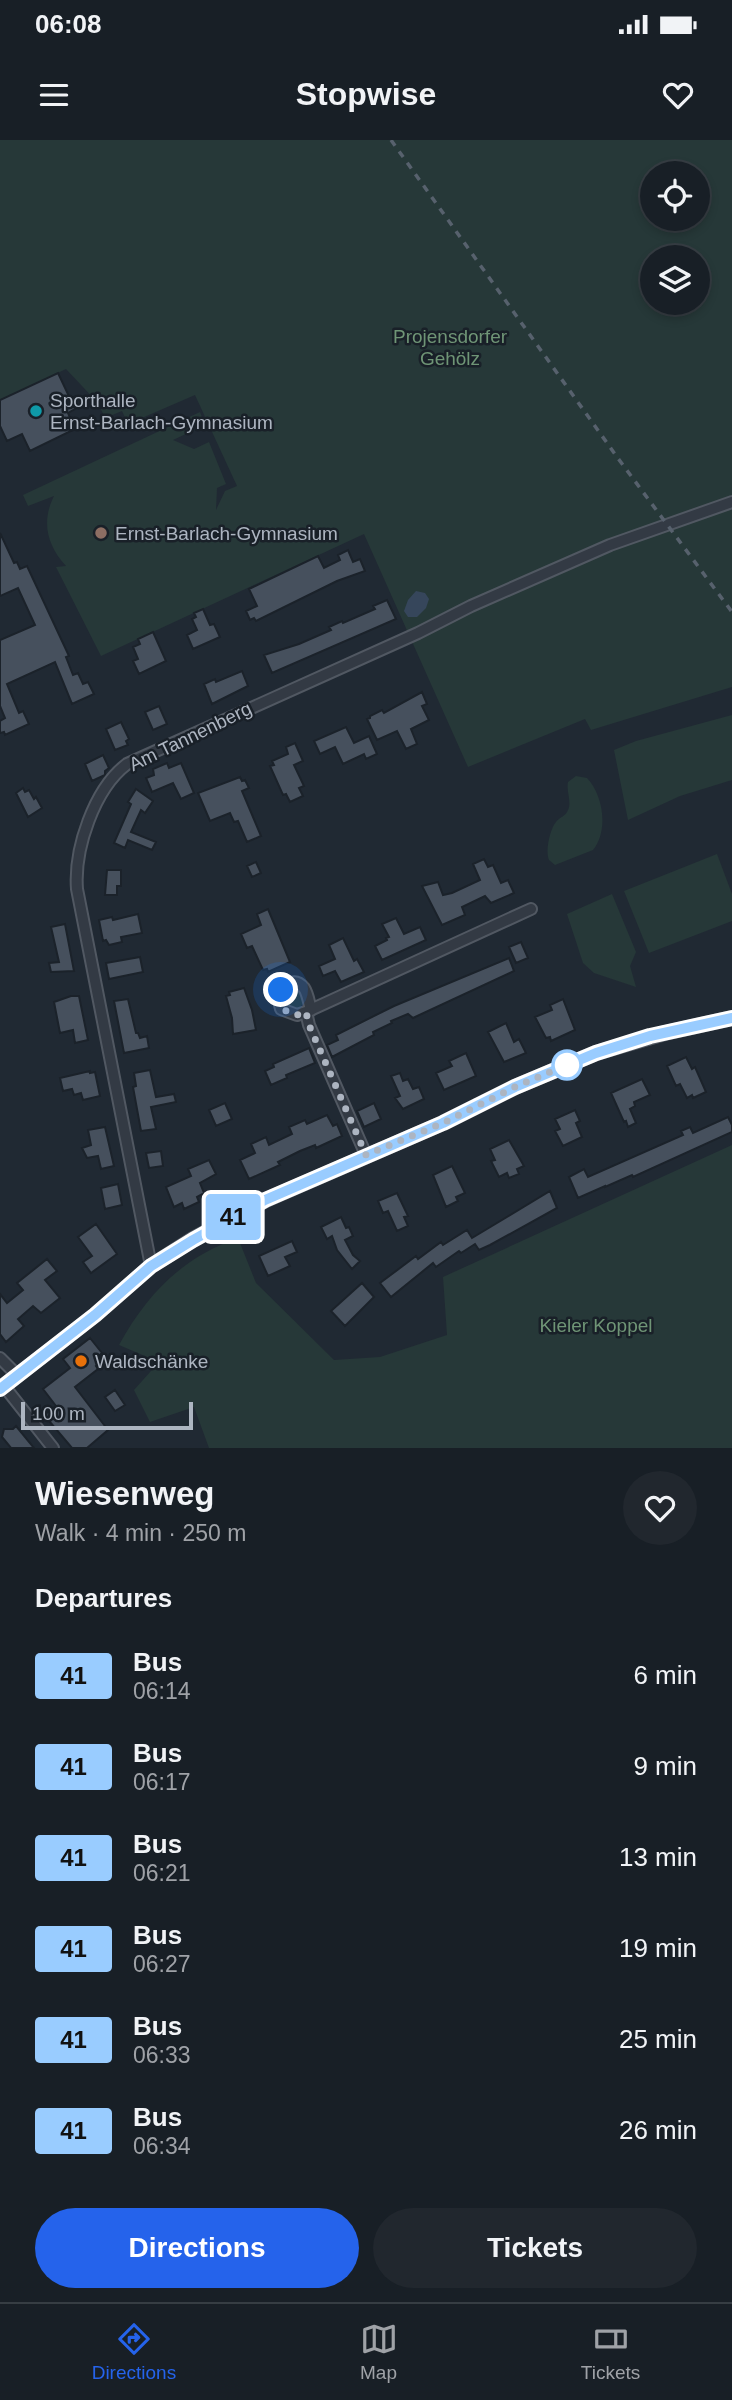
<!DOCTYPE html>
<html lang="en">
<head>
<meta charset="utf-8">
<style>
  body { margin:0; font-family:Helvetica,sans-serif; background:#21272e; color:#f1f3f6; height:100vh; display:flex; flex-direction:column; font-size:26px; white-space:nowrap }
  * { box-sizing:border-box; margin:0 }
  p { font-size:23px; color:#9fa2a7 }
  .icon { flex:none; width:38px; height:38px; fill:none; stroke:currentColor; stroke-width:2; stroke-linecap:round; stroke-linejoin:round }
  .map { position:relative; height:1308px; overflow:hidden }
  .drawer { display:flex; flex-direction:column; background:#181f26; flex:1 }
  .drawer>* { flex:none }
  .badge { padding:0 14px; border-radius:5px; font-size:24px; line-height:46px }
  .fabs { position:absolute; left:640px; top:21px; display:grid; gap:14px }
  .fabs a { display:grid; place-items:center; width:70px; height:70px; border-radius:50%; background:#181f26; box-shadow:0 4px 10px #0003,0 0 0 2px #363d43; font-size:35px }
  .scale { position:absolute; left:21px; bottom:18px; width:172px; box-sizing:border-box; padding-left:7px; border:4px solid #adb5c1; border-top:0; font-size:19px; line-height:24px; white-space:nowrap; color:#adb5c1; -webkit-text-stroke:5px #192028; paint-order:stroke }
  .you { position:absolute; width:35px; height:35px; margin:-18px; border:5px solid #fff; border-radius:50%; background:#1a73e8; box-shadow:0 0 0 10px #1a73e833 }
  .map>.badge { position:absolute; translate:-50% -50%; box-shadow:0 0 0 4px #fff }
  h2 { padding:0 35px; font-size:26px; line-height:63px }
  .round { display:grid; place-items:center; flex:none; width:74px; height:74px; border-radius:37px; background:#21272e }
  .summary { display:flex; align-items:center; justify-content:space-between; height:119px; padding:0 35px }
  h1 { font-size:33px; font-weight:800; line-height:52px }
  .primary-button { display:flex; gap:14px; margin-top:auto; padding:14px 35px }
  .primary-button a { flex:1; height:80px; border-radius:42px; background:#2563eb; color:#fff; font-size:28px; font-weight:800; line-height:80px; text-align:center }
  .primary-button a+a { background:#21272e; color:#f1f3f6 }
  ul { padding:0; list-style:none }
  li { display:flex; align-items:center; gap:21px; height:91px; padding:0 35px }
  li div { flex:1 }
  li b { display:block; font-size:26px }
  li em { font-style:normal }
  li .badge { min-width:77px; font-weight:700; text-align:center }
  .status { display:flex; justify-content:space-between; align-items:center; height:49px; padding:0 35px; background:#181f26; direction:ltr }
  .status svg { height:19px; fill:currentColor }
  header { display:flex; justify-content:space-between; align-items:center; height:91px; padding:0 35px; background:#181f26; font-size:32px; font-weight:800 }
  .tab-bar { display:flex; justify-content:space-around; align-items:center; height:98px; border-top:2px solid #363d43; background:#181f26; font-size:19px; color:#9fa2a7 }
  .tab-bar a { display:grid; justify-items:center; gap:4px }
  .tab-bar .active { color:#2563eb }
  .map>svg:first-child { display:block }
  .green { fill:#263838; fill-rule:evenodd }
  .water { fill:#36465b }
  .building { fill:#46505d; stroke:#1b222a; stroke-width:2 }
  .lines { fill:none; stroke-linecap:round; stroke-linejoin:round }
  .minor-casing { stroke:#515862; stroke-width:14 }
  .tertiary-casing { stroke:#515862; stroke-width:16 }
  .minor { stroke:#333a44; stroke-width:10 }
  .tertiary { stroke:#333a44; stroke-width:12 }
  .rail { stroke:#57616d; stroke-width:3.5; stroke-dasharray:7 7; stroke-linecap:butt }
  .line-casing { stroke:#fff; stroke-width:16 }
  .line { stroke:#9cf; stroke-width:10 }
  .walk { stroke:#adb5c1; stroke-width:7; stroke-dasharray:0 12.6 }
  .culture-dot { fill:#0f9aa8; stroke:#192028; stroke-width:2.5 }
  .education-dot { fill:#8d6e63; stroke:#192028; stroke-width:2.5 }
  .stop-dot { fill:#fff; stroke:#9cf; stroke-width:3.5 }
  .food-dot { fill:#e8710a; stroke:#192028; stroke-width:2.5 }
  .labels { text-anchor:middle; stroke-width:5; stroke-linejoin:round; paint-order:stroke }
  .park-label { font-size:19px; fill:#6f9576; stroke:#192028 }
  .poi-label { font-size:19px; fill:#adb5c1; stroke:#192028; text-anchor:start }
  .street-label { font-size:19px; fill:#adb5c1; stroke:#192028 }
</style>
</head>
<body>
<div class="status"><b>06:08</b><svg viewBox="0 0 49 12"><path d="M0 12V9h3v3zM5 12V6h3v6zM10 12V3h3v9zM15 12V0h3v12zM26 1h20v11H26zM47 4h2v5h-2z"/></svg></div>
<header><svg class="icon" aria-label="menu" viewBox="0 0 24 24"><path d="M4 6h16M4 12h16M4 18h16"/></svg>Stopwise<svg class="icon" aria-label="heart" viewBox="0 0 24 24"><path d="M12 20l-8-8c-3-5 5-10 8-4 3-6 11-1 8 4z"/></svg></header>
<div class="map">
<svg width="732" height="1308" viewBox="0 0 732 1308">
  <rect width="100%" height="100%" fill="#202933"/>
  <path class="green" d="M0,0H732V547L591,590L585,579L468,627L364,394L101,516L56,427L66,426C47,405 41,382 54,356L28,366L23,355L200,272L205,285L173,300L194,309L209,302L226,344L217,348L216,370L225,351L237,346L195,255L128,284L122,271L105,278L98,263L66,229L0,260ZM653,33H698V79H653ZM653,117H698V163H653Z
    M732,575V640L680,656L628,680L614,610L636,601Z
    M576,636L587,638C603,655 609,690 593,710L555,725L549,720C545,711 550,689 556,682C560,677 566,676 568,670C572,662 566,651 568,642Z
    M717,714L732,754V781L649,813L624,751Z
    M612,754L636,812L630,826L636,847L594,833L583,823L567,774Z
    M284 859a10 10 0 1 1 20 0a10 10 0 1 1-20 0Z
    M732,1005V1308H209L194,1267L150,1282L134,1250L159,1222L119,1205C147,1154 183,1117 238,1098L256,1143L334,1220L380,1217L447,1195L443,1137Z"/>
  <path class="water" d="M416,451L425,453L429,459L426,468L417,477H408L404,471L408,460Z"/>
  <path class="building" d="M58,233L75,269L68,273L75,289L30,311L22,294L7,301L0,286V260Z
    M0,393L14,423L17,422L20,429L27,426L69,516L66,517L73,535L78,533L83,544L88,542L94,554L72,564L55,522L7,544L19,573L23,571L29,584L5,595L4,592L0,593V581L5,578L0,566V500L35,485L18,448L0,456Z
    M348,410L353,422L360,419L365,431L337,441L256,481L254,478L250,480L246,471L257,466L249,449L318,416L324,428L340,420L338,415Z
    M387,460L396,479L272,533L264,515L299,504L331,490L329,487L342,481L343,483L375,469L373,466Z
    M203,469L210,485L214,484L220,497L193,509L187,495L197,490L192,479L196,477L194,473Z
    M153,492L166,521L139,534L133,521L138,519L133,507L140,504L138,499Z
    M242,531L248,546L212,564L204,544L215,539L216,542Z
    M422,552L427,564L422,566L429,580L411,589L417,604L406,609L397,591L377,600L367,579L370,578V576L382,570L384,573Z
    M159,566L167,584L153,590L145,572Z
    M121,582L129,599L126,601L128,605L115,610L106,589Z
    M346,587L354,603L369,596L377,614L366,619L364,614L343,624L335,607L320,614L314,601Z
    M295,603L303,621L294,625L304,646L299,648L303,656L290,662L286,654L283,655L270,626L274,625L272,621L288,614L286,607Z
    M103,615L109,628L105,631V635L92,641L85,624Z
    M167,623L169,628L181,623L194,653L181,659L173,643L152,652L146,638L154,635L153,629Z
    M240,637L242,641L245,640L249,648L242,651L261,696L247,702L238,681L234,682L230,673L210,681L198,653Z
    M23,648L25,652L29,650L34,659L36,657L42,668L28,677L16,653Z
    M136,649L153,661L145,673L141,670L131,692L156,702L152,710L128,700L125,708L114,703L131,664L128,662Z
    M484,719L488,727L493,725L501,743L508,740L514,753L491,763L485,756L462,767L465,775L442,785L422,746L438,742L443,755L452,753L480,740L473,724Z
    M256,722L261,733L252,737L247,726Z
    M107,730H121V746H117V755H105Z
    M268,769L290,822L268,832L267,829L263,830L252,806L247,808L241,794L261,785L257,774Z
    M138,774L142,793L121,797L122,802L109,805L106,800L103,801L99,780L112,777L113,780Z
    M396,778L404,794L420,787L426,800L382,820L375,806L387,800L386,798L389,797L382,784Z
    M65,784L74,831L51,832L49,823L59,822L51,787Z
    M343,798L354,821L357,819L364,832L341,842L335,831L323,836L319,826L335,819L329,805Z
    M521,802L528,818L516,823L509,807Z
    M140,817L143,832L109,839L106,823Z
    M509,818L514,831L413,878L408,874L391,881L392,883L373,892L374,895L332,917L327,905L338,900L336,895L394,866Z
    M244,848L252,870L256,890L233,894L232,878L226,856L230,855L229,852Z
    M71,856H79L88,900L75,903L73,890L60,893L54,862Z
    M128,859L136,893H138L140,898L147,896L149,908L124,913L114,861Z
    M563,859L575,890L551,901L550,897L546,898L535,877L552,870L550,865Z
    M506,883L514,902L519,899L526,913L504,922L488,892Z
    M309,908L315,923L286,935L287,938L271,945L265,931L274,927L273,924Z
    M466,913L476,936L444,950L436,933L452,926L449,921Z
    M686,917L692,929L695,927L706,952L693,958L692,955L687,958L680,944L676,946L667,926Z
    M150,930L156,957L174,954L176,962L151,967L156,989L141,991L133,947L136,946L134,933Z
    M90,931V933L95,932L100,956L83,960L81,953L74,955L72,949L63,951L60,938Z
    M400,933L403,941L408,939L413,949L419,947L424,959L403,969L395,958L400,956L391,936Z
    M642,939L650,955L634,962L635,966L630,969L636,983L628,987L626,981L624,982L611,953Z
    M225,963L232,979L216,986L209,970Z
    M374,963L381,979L364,987L357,971Z
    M575,970L580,981L576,983L582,997L563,1006L555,991L560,989L555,979Z
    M327,975L333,986L337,984L342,996L316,1008L315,1005L300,1011L278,1022L280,1025L249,1039L240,1020L255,1013L251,1004L266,997L269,1005L292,994L289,987L305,980L307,984Z
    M728,977L732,985V992L633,1037L632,1035L605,1047V1046L578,1058L569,1037L584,1029L588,1037L683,995L681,991L690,987L693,993Z
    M105,987L114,1026L101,1029L98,1016L87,1018L82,1008L91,1005L88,990Z
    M509,1000L524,1026L517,1029L519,1034L509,1038L507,1033L499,1037L491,1021L495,1020L490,1009Z
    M161,1011L163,1026L149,1028L146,1013Z
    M209,1020L216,1034L200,1043L204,1053L197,1057L199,1062L184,1069L182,1063L174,1067L166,1047L191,1036L188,1029Z
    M452,1026L465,1053L456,1057L458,1061L446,1067L433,1035Z
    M118,1044L122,1065L105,1069L101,1048Z
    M550,1051L557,1068L490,1105L479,1110L475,1104L461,1113L459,1111L436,1127L433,1123L391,1157L380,1143L416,1116L418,1119L441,1102L443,1105L467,1090L472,1098Z
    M397,1053L408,1076L404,1077L408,1086L397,1091L388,1071L383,1073L378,1061Z
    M341,1077L346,1088L349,1087L353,1096L345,1100L353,1115L360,1121L352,1129L337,1110L332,1096L327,1099L321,1087Z
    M96,1084L117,1114L91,1133L83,1122L92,1116L78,1097Z
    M292,1101L297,1112L285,1117L290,1126L268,1136L259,1116Z
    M47,1119L57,1131L45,1140L60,1158L41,1173L33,1166L18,1179L24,1186L6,1202L0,1194V1154L7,1163L23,1150L17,1143Z
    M362,1143L374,1157L345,1186L331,1171Z
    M90,1198L102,1213L95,1219L99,1224L96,1226L98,1229L75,1247L108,1290L87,1308H72L44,1275L56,1266L43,1249L70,1228L63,1219Z
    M115,1250L125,1265L115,1271L105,1257Z
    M16,1286L34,1308H11L2,1297L4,1289H13Z"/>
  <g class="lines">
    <g class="minor-casing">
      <path id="minor" d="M306,872L297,875L281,869C276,853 291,832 304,848C308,854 309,863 311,870
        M366,1015L309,885L306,872L531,769
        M151,1126L77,749C74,709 94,649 127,624L418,493L471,466L610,405L732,362
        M0,1218L17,1235
        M4,1246L53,1308"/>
    </g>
    <g class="tertiary-casing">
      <path id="tertiary" d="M0,1249L95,1175L151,1126L193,1099L266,1060L443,983L515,947L596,913L665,893L732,878"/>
    </g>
    <use href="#minor" class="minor"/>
    <use href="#tertiary" class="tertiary"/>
    <path class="rail" d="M391,0L617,317L732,472"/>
  </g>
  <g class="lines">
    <g class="line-casing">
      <path id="line" d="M0,1249L95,1175L151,1126L193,1100L265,1060L443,983L515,947L596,913L650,896L732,878"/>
    </g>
    <use href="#line" class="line"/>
    <path class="walk" d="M281,850L278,860L281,869L297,875L306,872L309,885L366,1015L443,983L515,947L573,922L567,925"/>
  </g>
  <circle class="culture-dot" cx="36" cy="271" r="7"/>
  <circle class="education-dot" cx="101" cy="393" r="7"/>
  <circle class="stop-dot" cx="567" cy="925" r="14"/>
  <circle class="food-dot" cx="81" cy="1221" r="7"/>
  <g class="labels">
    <g class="park-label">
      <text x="450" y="203">Projensdorfer<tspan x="450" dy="22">Gehölz</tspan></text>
      <text x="596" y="1192">Kieler Koppel</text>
    </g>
    <g class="poi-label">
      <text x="50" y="267">Sporthalle<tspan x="50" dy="22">Ernst-Barlach-Gymnasium</tspan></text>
      <text x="115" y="400">Ernst-Barlach-Gymnasium</text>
      <text x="95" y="1228">Waldschänke</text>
    </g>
    <g class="street-label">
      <text transform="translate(190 596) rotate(-26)" y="7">Am Tannenberg</text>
    </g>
  </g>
</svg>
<div class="fabs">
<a><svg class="icon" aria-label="locate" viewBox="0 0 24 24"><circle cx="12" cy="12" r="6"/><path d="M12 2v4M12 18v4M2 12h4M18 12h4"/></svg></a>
<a><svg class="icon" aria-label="layers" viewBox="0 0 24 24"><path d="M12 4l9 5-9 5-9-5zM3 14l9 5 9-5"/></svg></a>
</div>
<div class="scale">100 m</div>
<div class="you" style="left:281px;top:850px"></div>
<b class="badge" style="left:233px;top:1077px;background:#9cf;color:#111">41</b>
</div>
<section class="drawer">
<div class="summary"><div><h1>Wiesenweg</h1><p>Walk · 4 min · 250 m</p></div><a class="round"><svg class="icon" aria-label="heart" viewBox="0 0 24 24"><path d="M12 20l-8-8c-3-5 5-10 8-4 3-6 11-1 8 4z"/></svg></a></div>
<h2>Departures</h2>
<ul>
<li><span class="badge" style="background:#9cf;color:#111">41</span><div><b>Bus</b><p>06:14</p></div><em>6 min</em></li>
<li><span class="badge" style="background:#9cf;color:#111">41</span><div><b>Bus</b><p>06:17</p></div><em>9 min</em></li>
<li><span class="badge" style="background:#9cf;color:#111">41</span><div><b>Bus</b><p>06:21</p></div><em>13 min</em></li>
<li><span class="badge" style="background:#9cf;color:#111">41</span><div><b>Bus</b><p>06:27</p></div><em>19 min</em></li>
<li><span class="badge" style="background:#9cf;color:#111">41</span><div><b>Bus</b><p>06:33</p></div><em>25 min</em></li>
<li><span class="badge" style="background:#9cf;color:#111">41</span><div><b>Bus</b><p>06:34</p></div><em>26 min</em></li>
</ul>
<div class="primary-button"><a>Directions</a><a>Tickets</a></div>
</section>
<nav class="tab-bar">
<a class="active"><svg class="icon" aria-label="directions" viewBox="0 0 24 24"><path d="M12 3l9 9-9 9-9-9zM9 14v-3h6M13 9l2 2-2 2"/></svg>Directions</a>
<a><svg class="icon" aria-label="map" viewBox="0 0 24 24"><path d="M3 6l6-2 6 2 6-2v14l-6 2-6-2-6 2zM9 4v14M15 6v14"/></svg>Map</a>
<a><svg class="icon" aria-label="tickets" viewBox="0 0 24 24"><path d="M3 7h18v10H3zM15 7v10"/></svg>Tickets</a>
</nav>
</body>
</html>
